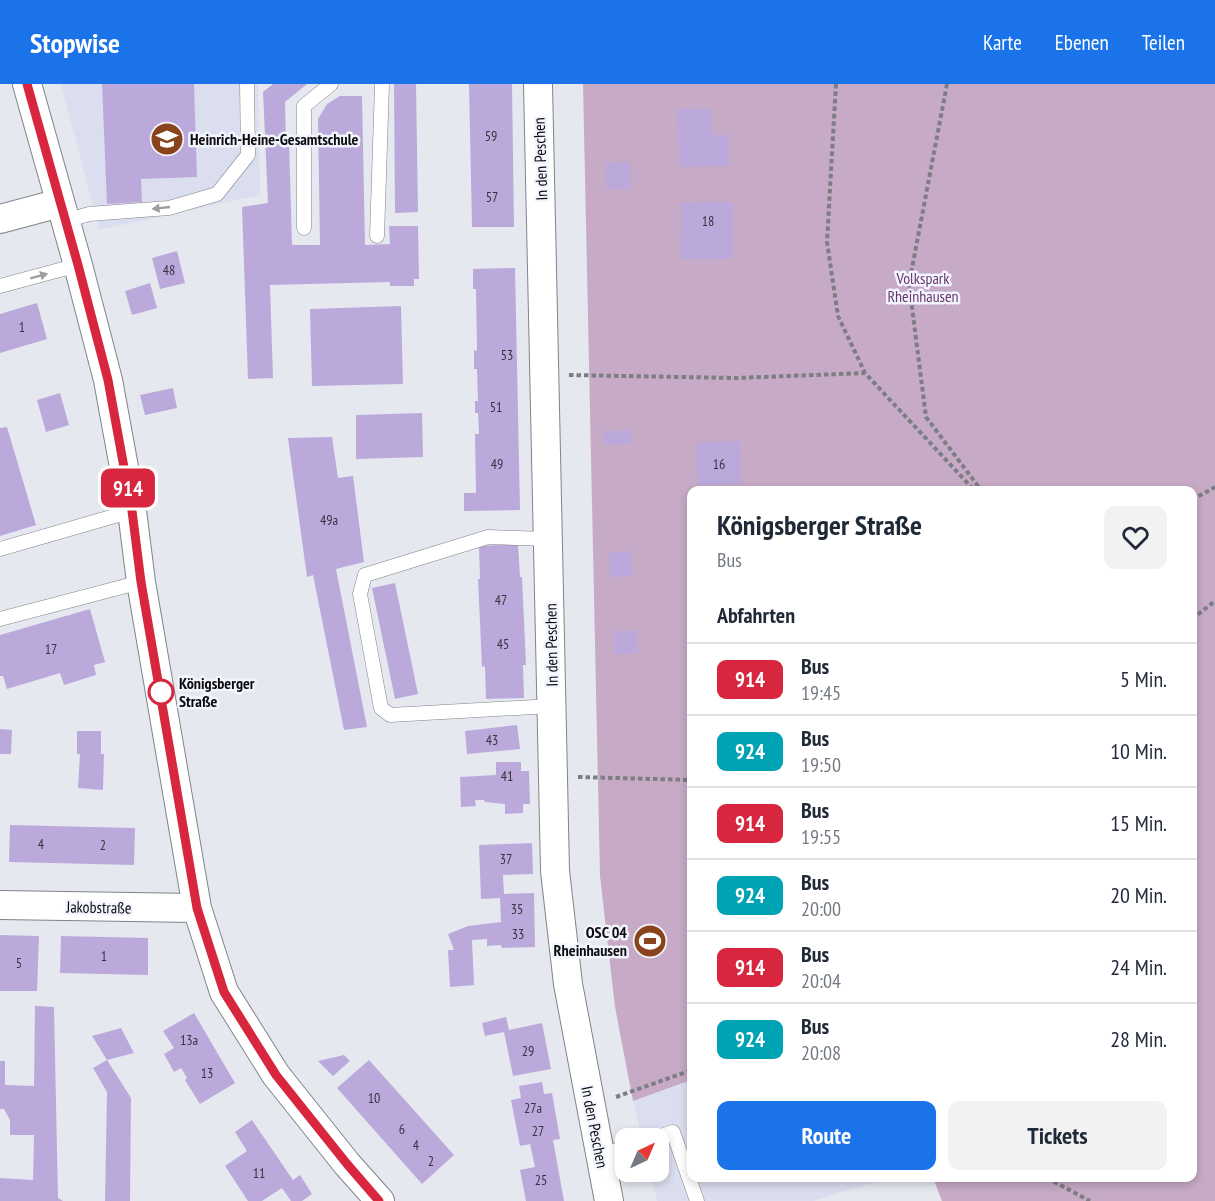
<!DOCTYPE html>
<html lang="de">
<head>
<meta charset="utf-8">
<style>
  body { margin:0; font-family:"PT Sans Narrow",sans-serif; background:#f2f2f3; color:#1f2937; height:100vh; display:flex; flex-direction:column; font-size:22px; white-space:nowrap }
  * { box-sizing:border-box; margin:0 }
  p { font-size:20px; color:#747a83 }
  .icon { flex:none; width:33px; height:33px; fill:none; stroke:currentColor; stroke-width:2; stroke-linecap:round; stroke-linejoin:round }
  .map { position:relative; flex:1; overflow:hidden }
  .drawer { position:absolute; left:687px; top:402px; width:510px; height:696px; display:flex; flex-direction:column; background:#fff; border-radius:12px; box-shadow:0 3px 9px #0003 }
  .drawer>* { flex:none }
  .badge { padding:0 12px; border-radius:9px; font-size:21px; line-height:39px }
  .needle { width:39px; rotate:44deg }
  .controls { position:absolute; left:615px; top:1044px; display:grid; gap:12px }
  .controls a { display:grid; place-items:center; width:54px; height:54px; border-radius:12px; background:#fff; box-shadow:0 3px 9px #0003; font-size:30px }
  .map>.badge { position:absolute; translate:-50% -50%; box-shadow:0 0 0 3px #fff }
  h2 { padding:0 30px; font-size:22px; line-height:54px }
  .round { display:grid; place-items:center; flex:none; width:63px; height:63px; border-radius:12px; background:#f2f2f3 }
  .head { display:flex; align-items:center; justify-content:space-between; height:102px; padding:0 30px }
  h1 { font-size:28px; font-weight:600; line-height:45px }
  .primary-button { display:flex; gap:12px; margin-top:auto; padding:12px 30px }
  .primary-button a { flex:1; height:69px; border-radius:12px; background:#1a73e8; color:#fff; font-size:24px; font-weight:600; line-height:69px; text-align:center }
  .primary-button a+a { background:#f2f2f3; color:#1f2937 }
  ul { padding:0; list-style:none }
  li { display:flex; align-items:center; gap:18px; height:72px; padding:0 30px; border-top:2px solid #e0e1e3 }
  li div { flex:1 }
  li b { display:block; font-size:22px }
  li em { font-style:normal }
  li .badge { min-width:66px; font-weight:700; text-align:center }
  header { display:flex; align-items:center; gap:36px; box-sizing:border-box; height:84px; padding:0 30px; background:#1a73e8; color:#fff }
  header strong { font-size:28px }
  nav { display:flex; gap:33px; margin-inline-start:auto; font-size:21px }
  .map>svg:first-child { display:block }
  .built { fill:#dbdeee }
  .green { fill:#c7aac5 }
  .building { fill:#bca9dc }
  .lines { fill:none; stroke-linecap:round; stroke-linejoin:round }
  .lane-casing { stroke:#81838a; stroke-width:15 }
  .street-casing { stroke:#81838a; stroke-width:30 }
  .path { stroke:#7d7e84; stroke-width:4; stroke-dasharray:4.5 3; stroke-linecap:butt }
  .lane { stroke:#fff; stroke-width:14 }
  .street { stroke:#fff; stroke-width:28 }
  .oneway { fill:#9e9e9f }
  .line-casing { stroke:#fff; stroke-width:14 }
  .line { stroke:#d7263d; stroke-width:9 }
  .stop-dot { fill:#fff; stroke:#d7263d; stroke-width:3 }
  .labels { text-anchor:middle; stroke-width:5; stroke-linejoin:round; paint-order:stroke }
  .number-label { font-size:14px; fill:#383342 }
  .poi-label { font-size:16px; font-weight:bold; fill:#0c0c0f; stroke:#f3f5fe; text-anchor:start }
  .street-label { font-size:16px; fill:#0c0c0f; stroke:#f3f5fe }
  .park-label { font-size:16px; fill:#6b366a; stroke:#f3f5fe }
  .stop-label { font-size:16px; font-weight:bold; fill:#0c0c0f; stroke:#f3f5fe; text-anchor:start }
</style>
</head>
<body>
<header>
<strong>Stopwise</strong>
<nav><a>Karte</a><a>Ebenen</a><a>Teilen</a></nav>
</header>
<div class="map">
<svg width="1215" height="1117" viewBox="0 0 1215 1117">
  <rect width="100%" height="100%" fill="#e6e8f0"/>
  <path class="built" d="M61,0H258L260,111L99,146Z
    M691,996L692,1094H888L813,1117H657L650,1088H658V1054H642L633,1017Z"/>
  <path class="green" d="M583,0H1215V1117H942L933,1094H1192V406H692L691,996L633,1017L615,923L600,792Z"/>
  <path class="building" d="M102,0H194L197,93L141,95L142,118L107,120Z
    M273,0H307L285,18L286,58L289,57L292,161H320L318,35L327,20L340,12H362L365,161L390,160L389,142H418L419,195H414V202H390V198L270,201L273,294L248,295L242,123L268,119L263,8Z
    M394,0H416L418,128L395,129Z
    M469,0H512L514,143H472Z
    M677,25H711L712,51H729V82L680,83Z
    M630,78V105H606L605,79Z
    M733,118V175H680L681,154L676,153L682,152V122H679V119Z
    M177,167L185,199L160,205L152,174Z
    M515,184L520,426L464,427V409H476L475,350H479L478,329H475V317H478L477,285H474V266L477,267L476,205H473V185Z
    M150,199L157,224L132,231L125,207Z
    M37,219L47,255L0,269V230Z
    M401,222L403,300L312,302L310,225Z
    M173,304L177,324L145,331L140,311Z
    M60,309L69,341L46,348L37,316Z
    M422,329L423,373L356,375V331Z
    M7,343L36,441L0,452V344Z
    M631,346V360L603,361L602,347Z
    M332,353L338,394L353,392L364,478L336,485L367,643L344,646L313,491L307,493L288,354Z
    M740,357L741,400L698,401L696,359Z
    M518,460L520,493H522L526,581H523L524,614L486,615L485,582L482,583L478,495H480L479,462Z
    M632,467L633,492L610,493L609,468Z
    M395,499L418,610L395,615L372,504Z
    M90,525L105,578L94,581L96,591L64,601L60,589L7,605L3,592H0V551Z
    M637,546L638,569L614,570V547Z
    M517,641L520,665L467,670L465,647Z
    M0,645L12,646L11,670H0Z
    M77,647H101V670H104L103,706L78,704L80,670H77Z
    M496,678H521V687H529L530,720H523V729L505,730V720L485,718L484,716H475L476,722L461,723L460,693L496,691Z
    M10,741L135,744L134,781L9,778Z
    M532,759L533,790L503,791L504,810L534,809L535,863L502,864L501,861L487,862V855L472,856L474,901L450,903L448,866H454L448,850L468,842L501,838L500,814L481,815L479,761Z
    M0,851L39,852L37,907H0Z
    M61,852L148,854V891L60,889Z
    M35,922L54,923L58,1114L63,1117H0V1094L33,1096L34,1051H10V1036L4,1025H0V977H5V1001L34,1002Z
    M194,929L235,999L200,1020L185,996L187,994L181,984L174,988L164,970L174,964L163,947Z
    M506,933L509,946L542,939L551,985L513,992L504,948L485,952L482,939Z
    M121,944L134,969L107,976L92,952Z
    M344,971L350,977L333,992L318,977Z
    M107,976L131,1014L130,1117H105L107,1008L93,984Z
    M369,976L454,1071L422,1100L337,1004Z
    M542,998L544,1010L552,1009L560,1055L553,1056L564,1117H526L520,1086L535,1083L530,1060L520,1062L511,1016L521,1014L519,1002Z
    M252,1036L293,1096L300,1091L312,1110L302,1117H291L282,1104L262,1117H248L225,1082L247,1067L235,1048Z"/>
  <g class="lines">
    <g class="lane-casing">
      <path id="lane" d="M65,137L89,130L169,124L217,110L248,71L247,0
        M304,144V22L331,0
        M377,152L382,0
        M0,202L78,181
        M549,455L488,453L365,491L360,510L381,624L390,631L552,622
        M0,465L132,427
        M0,535L141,498
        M655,1054L673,1048L697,1117
        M600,1070L626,1064"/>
    </g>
    <g class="street-casing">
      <path id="street" d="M27,0L78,181L108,296L132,427L141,498L197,824L224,908L276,991L347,1080L380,1117
        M538,0L555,787L568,900L609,1117
        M0,135L60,119
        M0,821L197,824"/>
    </g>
    <path class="path" d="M836,0L827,158L838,232L865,289L974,406
      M947,0L909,200L926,333L981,406
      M569,291L737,294L865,289
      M1192,416L1215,403
      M1192,535L1215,517
      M578,693L692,696
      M616,1013L692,986
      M1047,1094L1090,1117"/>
    <use href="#lane" class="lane"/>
    <use href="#street" class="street"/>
  </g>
  <defs><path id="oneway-solid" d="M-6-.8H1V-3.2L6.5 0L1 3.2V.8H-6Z" transform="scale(1.5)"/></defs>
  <g class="oneway">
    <use href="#oneway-solid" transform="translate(161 124) rotate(174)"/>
    <use href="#oneway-solid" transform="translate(39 192) rotate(-15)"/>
  </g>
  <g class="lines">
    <g class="line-casing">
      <path id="line" d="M27,0L78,181L108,296L132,427L141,498L197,824L224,908L276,991L347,1080L379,1117"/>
    </g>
    <use href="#line" class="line"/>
  </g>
  <defs>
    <g id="school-disc" transform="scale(1.725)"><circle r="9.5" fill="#89431d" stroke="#f3f5fe"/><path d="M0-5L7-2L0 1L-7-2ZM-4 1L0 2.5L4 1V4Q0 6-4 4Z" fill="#fff"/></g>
    <g id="stadium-disc" transform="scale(1.725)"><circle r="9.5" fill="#89431d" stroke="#f3f5fe"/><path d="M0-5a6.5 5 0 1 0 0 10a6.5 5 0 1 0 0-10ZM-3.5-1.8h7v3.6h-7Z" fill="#fff"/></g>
  </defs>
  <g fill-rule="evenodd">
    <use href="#school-disc" x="167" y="55"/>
    <use href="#stadium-disc" x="650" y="857"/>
  </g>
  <circle class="stop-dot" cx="161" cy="608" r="12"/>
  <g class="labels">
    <g class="number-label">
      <text x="491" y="57">59</text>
      <text x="492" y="118">57</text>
      <text x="708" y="142">18</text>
      <text x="169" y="191">48</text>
      <text x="22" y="248">1</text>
      <text x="507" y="276">53</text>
      <text x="496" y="328">51</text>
      <text x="497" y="385">49</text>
      <text x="719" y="385">16</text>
      <text x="329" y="441">49a</text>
      <text x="501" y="521">47</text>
      <text x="503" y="565">45</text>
      <text x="51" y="570">17</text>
      <text x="492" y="661">43</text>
      <text x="507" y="697">41</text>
      <text x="41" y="765">4</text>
      <text x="103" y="766">2</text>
      <text x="506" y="780">37</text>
      <text x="517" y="830">35</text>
      <text x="518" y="855">33</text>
      <text x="104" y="877">1</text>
      <text x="19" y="884">5</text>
      <text x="189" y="961">13a</text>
      <text x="528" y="972">29</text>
      <text x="207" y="994">13</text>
      <text x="374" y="1019">10</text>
      <text x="533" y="1029">27a</text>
      <text x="402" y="1050">6</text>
      <text x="538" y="1052">27</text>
      <text x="416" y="1066">4</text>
      <text x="431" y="1082">2</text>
      <text x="259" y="1094">11</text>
      <text x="541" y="1101">25</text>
    </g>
    <g class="poi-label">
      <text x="190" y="61">Heinrich-Heine-Gesamtschule</text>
      <text x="627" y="854" text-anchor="end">OSC 04<tspan x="627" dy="18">Rheinhausen</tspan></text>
    </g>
    <g class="street-label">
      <text transform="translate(540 75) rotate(-92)" y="6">In den Peschen</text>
      <text transform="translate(551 561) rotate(-91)" y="6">In den Peschen</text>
      <text transform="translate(99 823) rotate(1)" y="6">Jakobstraße</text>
      <text transform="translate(595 1043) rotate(79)" y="6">In den Peschen</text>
    </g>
    <g class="park-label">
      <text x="923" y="200">Volkspark<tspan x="923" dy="18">Rheinhausen</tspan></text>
    </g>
    <g class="stop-label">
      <text x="179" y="605">Königsberger<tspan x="179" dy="18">Straße</tspan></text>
    </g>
  </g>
</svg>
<div class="controls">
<a><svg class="needle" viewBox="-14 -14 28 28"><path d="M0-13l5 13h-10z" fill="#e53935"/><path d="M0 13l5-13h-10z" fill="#747a83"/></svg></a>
</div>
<b class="badge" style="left:128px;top:404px;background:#d7263d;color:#fff">914</b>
<section class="drawer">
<div class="head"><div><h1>Königsberger Straße</h1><p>Bus</p></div><a class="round"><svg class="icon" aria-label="heart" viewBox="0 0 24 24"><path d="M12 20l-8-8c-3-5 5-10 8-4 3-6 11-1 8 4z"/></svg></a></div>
<h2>Abfahrten</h2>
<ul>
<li><span class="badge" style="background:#d7263d;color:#fff">914</span><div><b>Bus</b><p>19:45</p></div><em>5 Min.</em></li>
<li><span class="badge" style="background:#00a3b4;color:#fff">924</span><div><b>Bus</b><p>19:50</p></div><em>10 Min.</em></li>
<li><span class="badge" style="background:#d7263d;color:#fff">914</span><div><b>Bus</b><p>19:55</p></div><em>15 Min.</em></li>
<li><span class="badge" style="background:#00a3b4;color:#fff">924</span><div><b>Bus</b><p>20:00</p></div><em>20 Min.</em></li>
<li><span class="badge" style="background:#d7263d;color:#fff">914</span><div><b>Bus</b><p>20:04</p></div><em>24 Min.</em></li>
<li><span class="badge" style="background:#00a3b4;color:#fff">924</span><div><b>Bus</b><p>20:08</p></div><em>28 Min.</em></li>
</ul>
<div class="primary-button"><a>Route</a><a>Tickets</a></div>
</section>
</div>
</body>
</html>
